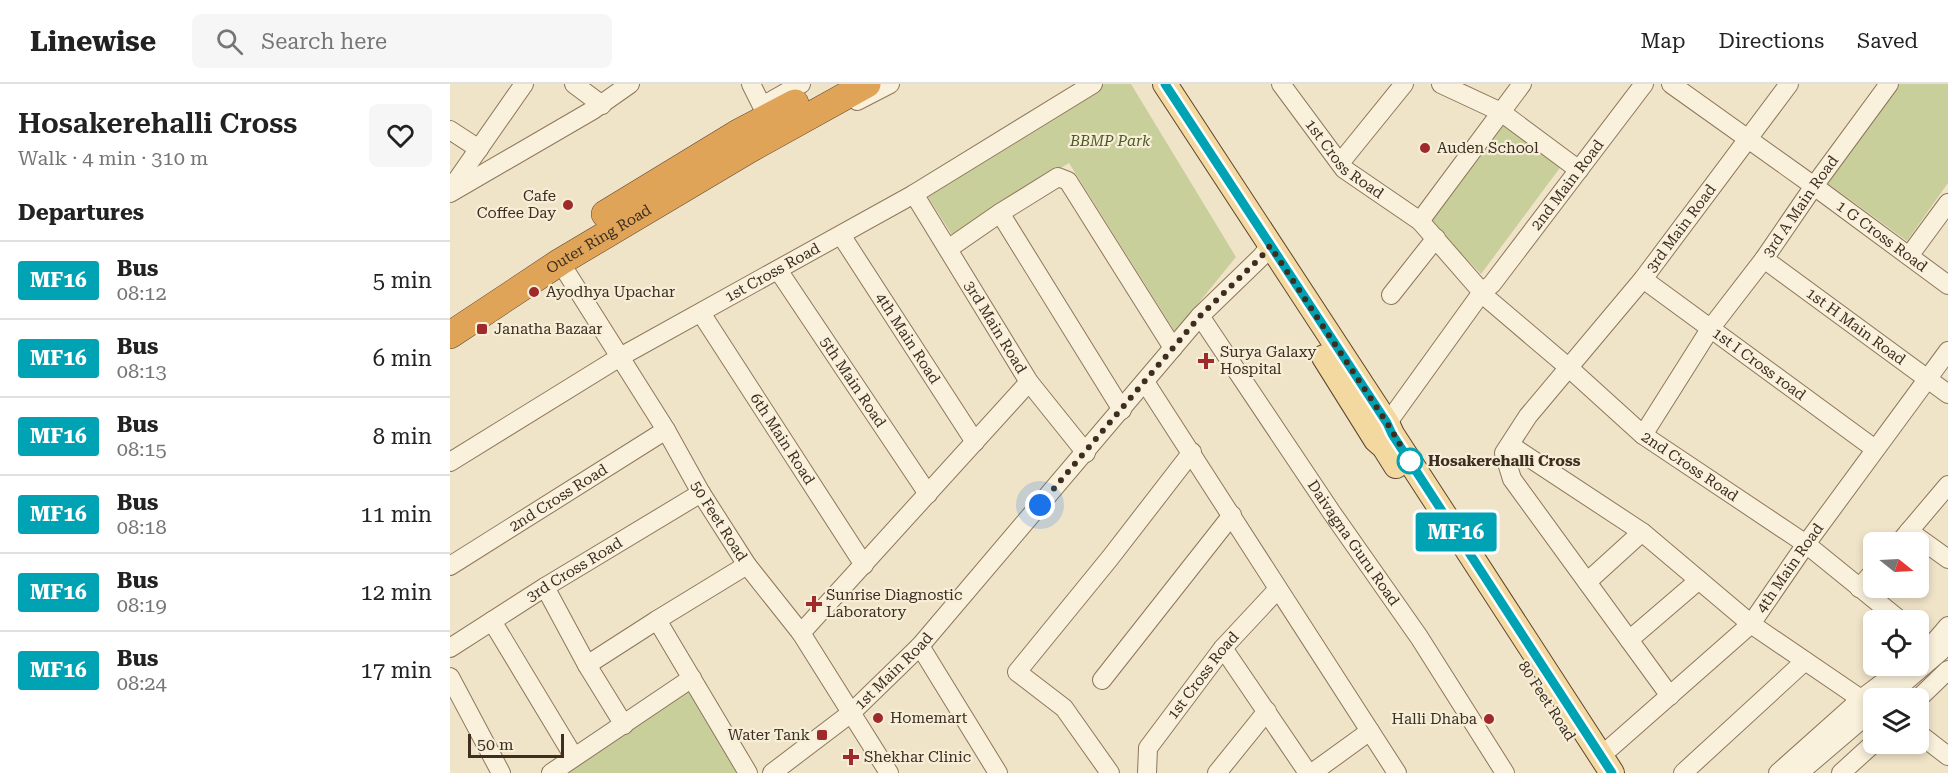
<!DOCTYPE html>
<html lang="en">
<head>
<meta charset="utf-8">
<style>
  body { margin:0; font-family:"Roboto Serif",serif; background:#f6f6f6; color:#222; height:100vh; display:flex; flex-direction:column; font-size:22px; white-space:nowrap }
  * { box-sizing:border-box; margin:0 }
  p { font-size:20px; color:#767676 }
  .icon { flex:none; width:33px; height:33px; fill:none; stroke:currentColor; stroke-width:2; stroke-linecap:round; stroke-linejoin:round }
  .map { position:relative; flex:1; overflow:hidden }
  .sheet { display:flex; flex-direction:column; background:#fff; width:450px }
  .sheet>* { flex:none }
  .badge { padding:0 12px; border-radius:4px; font-size:21px; line-height:39px }
  .needle { width:39px; rotate:108deg }
  .tools { position:absolute; left:1413px; top:448px; display:grid; gap:12px }
  .tools a { display:grid; place-items:center; width:66px; height:66px; border-radius:9px; background:#fff; box-shadow:0 3px 9px #0003; font-size:30px }
  .scale { position:absolute; left:18px; bottom:15px; width:96px; box-sizing:border-box; padding-left:6px; border:3px solid #3d2e20; border-top:0; font-size:16px; line-height:21px; white-space:nowrap; color:#3d2e20; -webkit-text-stroke:4px #f7eed8; paint-order:stroke }
  .you { position:absolute; width:30px; height:30px; margin:-15px; border:4px solid #fff; border-radius:50%; background:#1a73e8; box-shadow:0 0 0 9px #1a73e833 }
  .map>.badge { position:absolute; translate:-50% -50%; box-shadow:0 0 0 3px #fff }
  h2 { padding:0 18px; font-size:22px; line-height:54px }
  .round { display:grid; place-items:center; flex:none; width:63px; height:63px; border-radius:9px; background:#f6f6f6 }
  .head { display:flex; align-items:center; justify-content:space-between; height:102px; padding:0 18px }
  h1 { font-size:28px; font-weight:600; line-height:45px }
  ul { padding:0; list-style:none }
  li { display:flex; align-items:center; gap:18px; height:78px; padding:0 18px; border-top:2px solid #e0e0e0 }
  li div { flex:1 }
  li b { display:block; font-size:22px }
  li em { font-style:normal }
  li .badge { min-width:66px; font-weight:700; text-align:center }
  header { display:flex; align-items:center; gap:36px; box-sizing:border-box; height:84px; padding:0 30px; background:#fff; border-bottom:2px solid #e0e0e0 }
  header strong { font-size:28px }
  nav { display:flex; gap:33px; margin-inline-start:auto; font-size:21px }
  .search { width:420px; height:54px; background:#f6f6f6; display:flex; align-items:center; gap:15px; box-sizing:border-box; padding:0 21px; border-radius:9px; color:#767676; font-size:22px }
  main { display:flex; flex:1; min-height:0 }
  .map>svg:first-child { display:block }
  .green { fill:#c9cf9b }
  .lines { fill:none; stroke-linecap:round; stroke-linejoin:round }
  .minor-casing { stroke:#8d765c; stroke-width:20 }
  .major-casing { stroke:#5b4430; stroke-width:26 }
  .highway-casing { stroke:#5b4430; stroke-width:28 }
  .minor { stroke:#faf1dc; stroke-width:18 }
  .major { stroke:#f3d9a0; stroke-width:24 }
  .highway { stroke:#e0a458; stroke-width:27 }
  .line-casing { stroke:#fff; stroke-width:14 }
  .line { stroke:#00a3b4; stroke-width:9 }
  .walk { stroke:#3d2e20; stroke-width:6; stroke-dasharray:0 10.8 }
  .poi-dot { fill:#9e2a2b; stroke:#f7eed8; stroke-width:2 }
  .stop-dot { fill:#fff; stroke:#00a3b4; stroke-width:3 }
  .labels { text-anchor:middle; stroke-width:4.5; stroke-linejoin:round; paint-order:stroke }
  .park-label { font-size:15px; font-style:italic; fill:#4d5a26; stroke:#f7eed8 }
  .poi-label { font-size:15px; fill:#3d2e20; stroke:#f7eed8; text-anchor:start }
  .street-label { font-size:15px; fill:#3d2e20; stroke:#f7eed8 }
  .stop-label { font-size:15px; font-weight:bold; fill:#3d2e20; stroke:#f7eed8; text-anchor:start }
</style>
</head>
<body>
<header>
<strong>Linewise</strong>
<div class="search"><svg class="icon" aria-label="search" viewBox="0 0 24 24"><circle cx="10" cy="10" r="6"/><path d="M15 15l6 6"/></svg>Search here</div>
<nav><a>Map</a><a>Directions</a><a>Saved</a></nav>
</header>
<main>
<section class="sheet">
<div class="head"><div><h1>Hosakerehalli Cross</h1><p>Walk · 4 min · 310 m</p></div><a class="round"><svg class="icon" aria-label="heart" viewBox="0 0 24 24"><path d="M12 20l-8-8c-3-5 5-10 8-4 3-6 11-1 8 4z"/></svg></a></div>
<h2>Departures</h2>
<ul>
<li><span class="badge" style="background:#00a3b4;color:#fff">MF16</span><div><b>Bus</b><p>08:12</p></div><em>5 min</em></li>
<li><span class="badge" style="background:#00a3b4;color:#fff">MF16</span><div><b>Bus</b><p>08:13</p></div><em>6 min</em></li>
<li><span class="badge" style="background:#00a3b4;color:#fff">MF16</span><div><b>Bus</b><p>08:15</p></div><em>8 min</em></li>
<li><span class="badge" style="background:#00a3b4;color:#fff">MF16</span><div><b>Bus</b><p>08:18</p></div><em>11 min</em></li>
<li><span class="badge" style="background:#00a3b4;color:#fff">MF16</span><div><b>Bus</b><p>08:19</p></div><em>12 min</em></li>
<li><span class="badge" style="background:#00a3b4;color:#fff">MF16</span><div><b>Bus</b><p>08:24</p></div><em>17 min</em></li>
</ul>
</section>
<div class="map">
<svg width="1498" height="689" viewBox="0 0 1498 689">
  <rect width="100%" height="100%" fill="#f0e4c8"/>
  <path class="green" d="M654,0H681L786,173L725,248L619,79L502,151L476,110Z
    M1448,0H1498V99L1457,157L1377,99Z
    M1051,36L1112,81L1031,190L978,135Z
    M238,604L289,689H112Z"/>
  <g class="lines">
    <g class="minor-casing">
      <g id="minor">
        <path d="M124,0L152,21"/>
        <path d="M301,0L312,22"/>
        <path id="s1" d="M831,0L894,85L970,137L1038,215L1118,283L1193,351L1356,460L1451,537"/>
        <path d="M991,0L1051,28L1129,86"/>
        <path id="s2" d="M1221,0L1364,102L1498,201"/>
        <path d="M407,17L440,0"/>
        <path d="M314,21L351,0"/>
        <path d="M0,46L29,65"/>
        <path d="M890,79L954,0"/>
        <path d="M0,106L74,0"/>
        <path d="M0,109L143,26L180,0"/>
        <path id="s3" d="M464,110L579,298L636,369"/>
        <path d="M550,129L672,326"/>
        <path d="M970,137L1072,0"/>
        <path id="s4" d="M391,151L525,358"/>
        <path d="M498,165L550,129L608,93L618,97L723,264"/>
        <path d="M1459,172L1498,119"/>
        <path id="s5" d="M1314,175L1498,310"/>
        <path id="s6" d="M110,178L216,346L251,409L297,481L351,549L439,689"/>
        <path id="s7" d="M328,186L478,410"/>
        <path id="s8" d="M1193,195L1425,365"/>
        <path d="M941,211L986,154"/>
        <path id="s9" d="M251,229L414,481"/>
        <path id="s10" d="M750,232L882,429L969,553L1055,689"/>
        <path d="M695,298L947,689"/>
        <path id="s11" d="M931,348L1032,208L1042,200L1194,0"/>
        <path id="s12" d="M1193,351L1260,245L1314,175L1364,102L1439,0"/>
        <path d="M1060,361L1192,448L1301,540L1411,615"/>
        <path id="s13" d="M0,378L170,273L464,110L643,0"/>
        <path d="M1459,447L1498,475"/>
        <path d="M1449,459L1498,401"/>
        <path id="s14" d="M0,482L216,346"/>
        <path d="M1137,498L1192,448"/>
        <path d="M95,503L137,581L174,641"/>
        <path d="M1409,504L1424,487"/>
        <path d="M207,536L298,689"/>
        <path d="M42,537L124,673"/>
        <path d="M351,549L579,298"/>
        <path d="M1179,556L1249,496"/>
        <path d="M470,562L548,689"/>
        <path d="M1480,563L1498,542"/>
        <path id="s15" d="M0,564L95,503L251,409"/>
        <path d="M773,564L858,689"/>
        <path d="M137,581L207,536L297,481"/>
        <path d="M0,593L51,689"/>
        <path d="M652,596L782,431"/>
        <path id="s16" d="M1220,612L1062,395L1054,369L1078,332L1193,195L1339,0"/>
        <path d="M1435,615L1490,568L1498,558"/>
        <path d="M1468,615L1498,586"/>
        <path d="M1468,649L1498,672"/>
        <path id="s17" d="M1151,672L1301,540L1356,460L1498,267"/>
        <path d="M101,689L242,594"/>
        <path id="s18" d="M322,689L401,629L470,562L750,232L811,173L820,162"/>
        <path d="M660,689L614,624L567,588L660,474L742,368"/>
        <path id="s19" d="M697,689L698,664L773,564L828,505"/>
        <path d="M767,689L817,627"/>
        <path d="M862,689L920,647"/>
        <path d="M1233,689L1355,577"/>
        <path d="M1328,689L1411,615L1455,582"/>
        <path d="M1349,689L1424,625"/>
        <path d="M1391,689L1424,659"/>
      </g>
    </g>
    <g class="major-casing">
      <path id="major" d="M715,0L937,339L942,350L1162,689
        M874,273L926,356L934,363L946,382"/>
    </g>
    <g class="highway-casing">
      <g id="highway">
        <path d="M155,130L288,49L345,19"/>
        <path id="s20" d="M0,251L110,178L300,65L417,0"/>
      </g>
    </g>
    <use href="#minor" class="minor"/>
    <use href="#major" class="major"/>
    <use href="#highway" class="highway"/>
  </g>
  <g class="lines">
    <g class="line-casing">
      <path id="line" d="M715,0L937,339L942,350L1162,689"/>
    </g>
    <use href="#line" class="line"/>
    <path class="walk" d="M590,421L750,232L811,173L820,162L937,339L960,377"/>
  </g>
  <g class="poi-dot">
    <circle cx="975" cy="64" r="6"/>
    <circle cx="118" cy="121" r="6"/>
    <circle cx="84" cy="208" r="6"/>
    <rect x="26" y="239" width="12" height="12" rx="3"/>
    <path d="M753 268h6v6h6v6h-6v6h-6v-6h-6v-6h6z"/>
    <path d="M361 511h6v6h6v6h-6v6h-6v-6h-6v-6h6z"/>
    <circle cx="428" cy="634" r="6"/>
    <circle cx="1039" cy="635" r="6"/>
    <rect x="366" y="645" width="12" height="12" rx="3"/>
    <path d="M398 664h6v6h6v6h-6v6h-6v-6h-6v-6h6z"/>
  </g>
  <circle class="stop-dot" cx="960" cy="377" r="12"/>
  <g class="labels">
    <g class="park-label">
      <text x="660" y="62">BBMP Park</text>
    </g>
    <g class="poi-label">
      <text x="987" y="69">Auden School</text>
      <text x="106" y="117" text-anchor="end">Cafe<tspan x="106" dy="17">Coffee Day</tspan></text>
      <text x="96" y="213">Ayodhya Upachar</text>
      <text x="44" y="250">Janatha Bazaar</text>
      <text x="770" y="273">Surya Galaxy<tspan x="770" dy="17">Hospital</tspan></text>
      <text x="376" y="516">Sunrise Diagnostic<tspan x="376" dy="17">Laboratory</tspan></text>
      <text x="440" y="639">Homemart</text>
      <text x="1027" y="640" text-anchor="end">Halli Dhaba</text>
      <text x="360" y="656" text-anchor="end">Water Tank</text>
      <text x="414" y="678">Shekhar Clinic</text>
    </g>
    <g class="street-label">
      <text dy="5" stroke="none"><textPath href="#s1" startOffset="99">1st Cross Road</textPath></text>
      <text dy="5" stroke="none"><textPath href="#s11" startOffset="310">2nd Main Road</textPath></text>
      <text dy="5" stroke="none"><textPath href="#s12" startOffset="278">3rd A Main Road</textPath></text>
      <text dy="5" stroke="none"><textPath href="#s16" startOffset="582">3rd Main Road</textPath></text>
      <text dy="5" stroke="none"><textPath href="#s2" startOffset="260">1 G Cross Road</textPath></text>
      <text dy="5" stroke="none"><textPath href="#s20" startOffset="177">Outer Ring Road</textPath></text>
      <text dy="5" stroke="none"><textPath href="#s13" startOffset="374">1st Cross Road</textPath></text>
      <text dy="5" stroke="none"><textPath href="#s5" startOffset="114">1st H Main Road</textPath></text>
      <text dy="5" stroke="none"><textPath href="#s3" startOffset="156">3rd Main Road</textPath></text>
      <text dy="5" stroke="none"><textPath href="#s4" startOffset="123">4th Main Road</textPath></text>
      <text dy="5" stroke="none"><textPath href="#s8" startOffset="144">1st I Cross road</textPath></text>
      <text dy="5" stroke="none"><textPath href="#s7" startOffset="135">5th Main Road</textPath></text>
      <text dy="5" stroke="none"><textPath href="#s9" startOffset="150">6th Main Road</textPath></text>
      <text dy="5" stroke="none"><textPath href="#s1" startOffset="564">2nd Cross Road</textPath></text>
      <text dy="5" stroke="none"><textPath href="#s14" startOffset="128">2nd Cross Road</textPath></text>
      <text dy="5" stroke="none"><textPath href="#s6" startOffset="304">50 Feet Road</textPath></text>
      <text dy="5" stroke="none"><textPath href="#s10" startOffset="274">Daivagna Guru Road</textPath></text>
      <text dy="5" stroke="none"><textPath href="#s17" startOffset="268">4th Main Road</textPath></text>
      <text dy="5" stroke="none"><textPath href="#s15" startOffset="147">3rd Cross Road</textPath></text>
      <text dy="5" stroke="none"><textPath href="#s18" startOffset="159">1st Main Road</textPath></text>
      <text dy="5" stroke="none"><textPath href="#s19" startOffset="116">1st Cross Road</textPath></text>
      <text transform="translate(1097 617) rotate(57)" y="5">80 Feet Road</text>
    </g>
    <g class="stop-label">
      <text x="978" y="382">Hosakerehalli Cross</text>
    </g>
  </g>
</svg>
<div class="tools">
<a><svg class="needle" viewBox="-14 -14 28 28"><path d="M0-13l5 13h-10z" fill="#e53935"/><path d="M0 13l5-13h-10z" fill="#767676"/></svg></a>
<a><svg class="icon" aria-label="locate" viewBox="0 0 24 24"><circle cx="12" cy="12" r="6"/><path d="M12 2v4M12 18v4M2 12h4M18 12h4"/></svg></a>
<a><svg class="icon" aria-label="layers" viewBox="0 0 24 24"><path d="M12 4l9 5-9 5-9-5zM3 14l9 5 9-5"/></svg></a>
</div>
<div class="scale">50 m</div>
<div class="you" style="left:590px;top:421px"></div>
<b class="badge" style="left:1006px;top:448px;background:#00a3b4;color:#fff">MF16</b>
</div>
</main>
</body>
</html>
